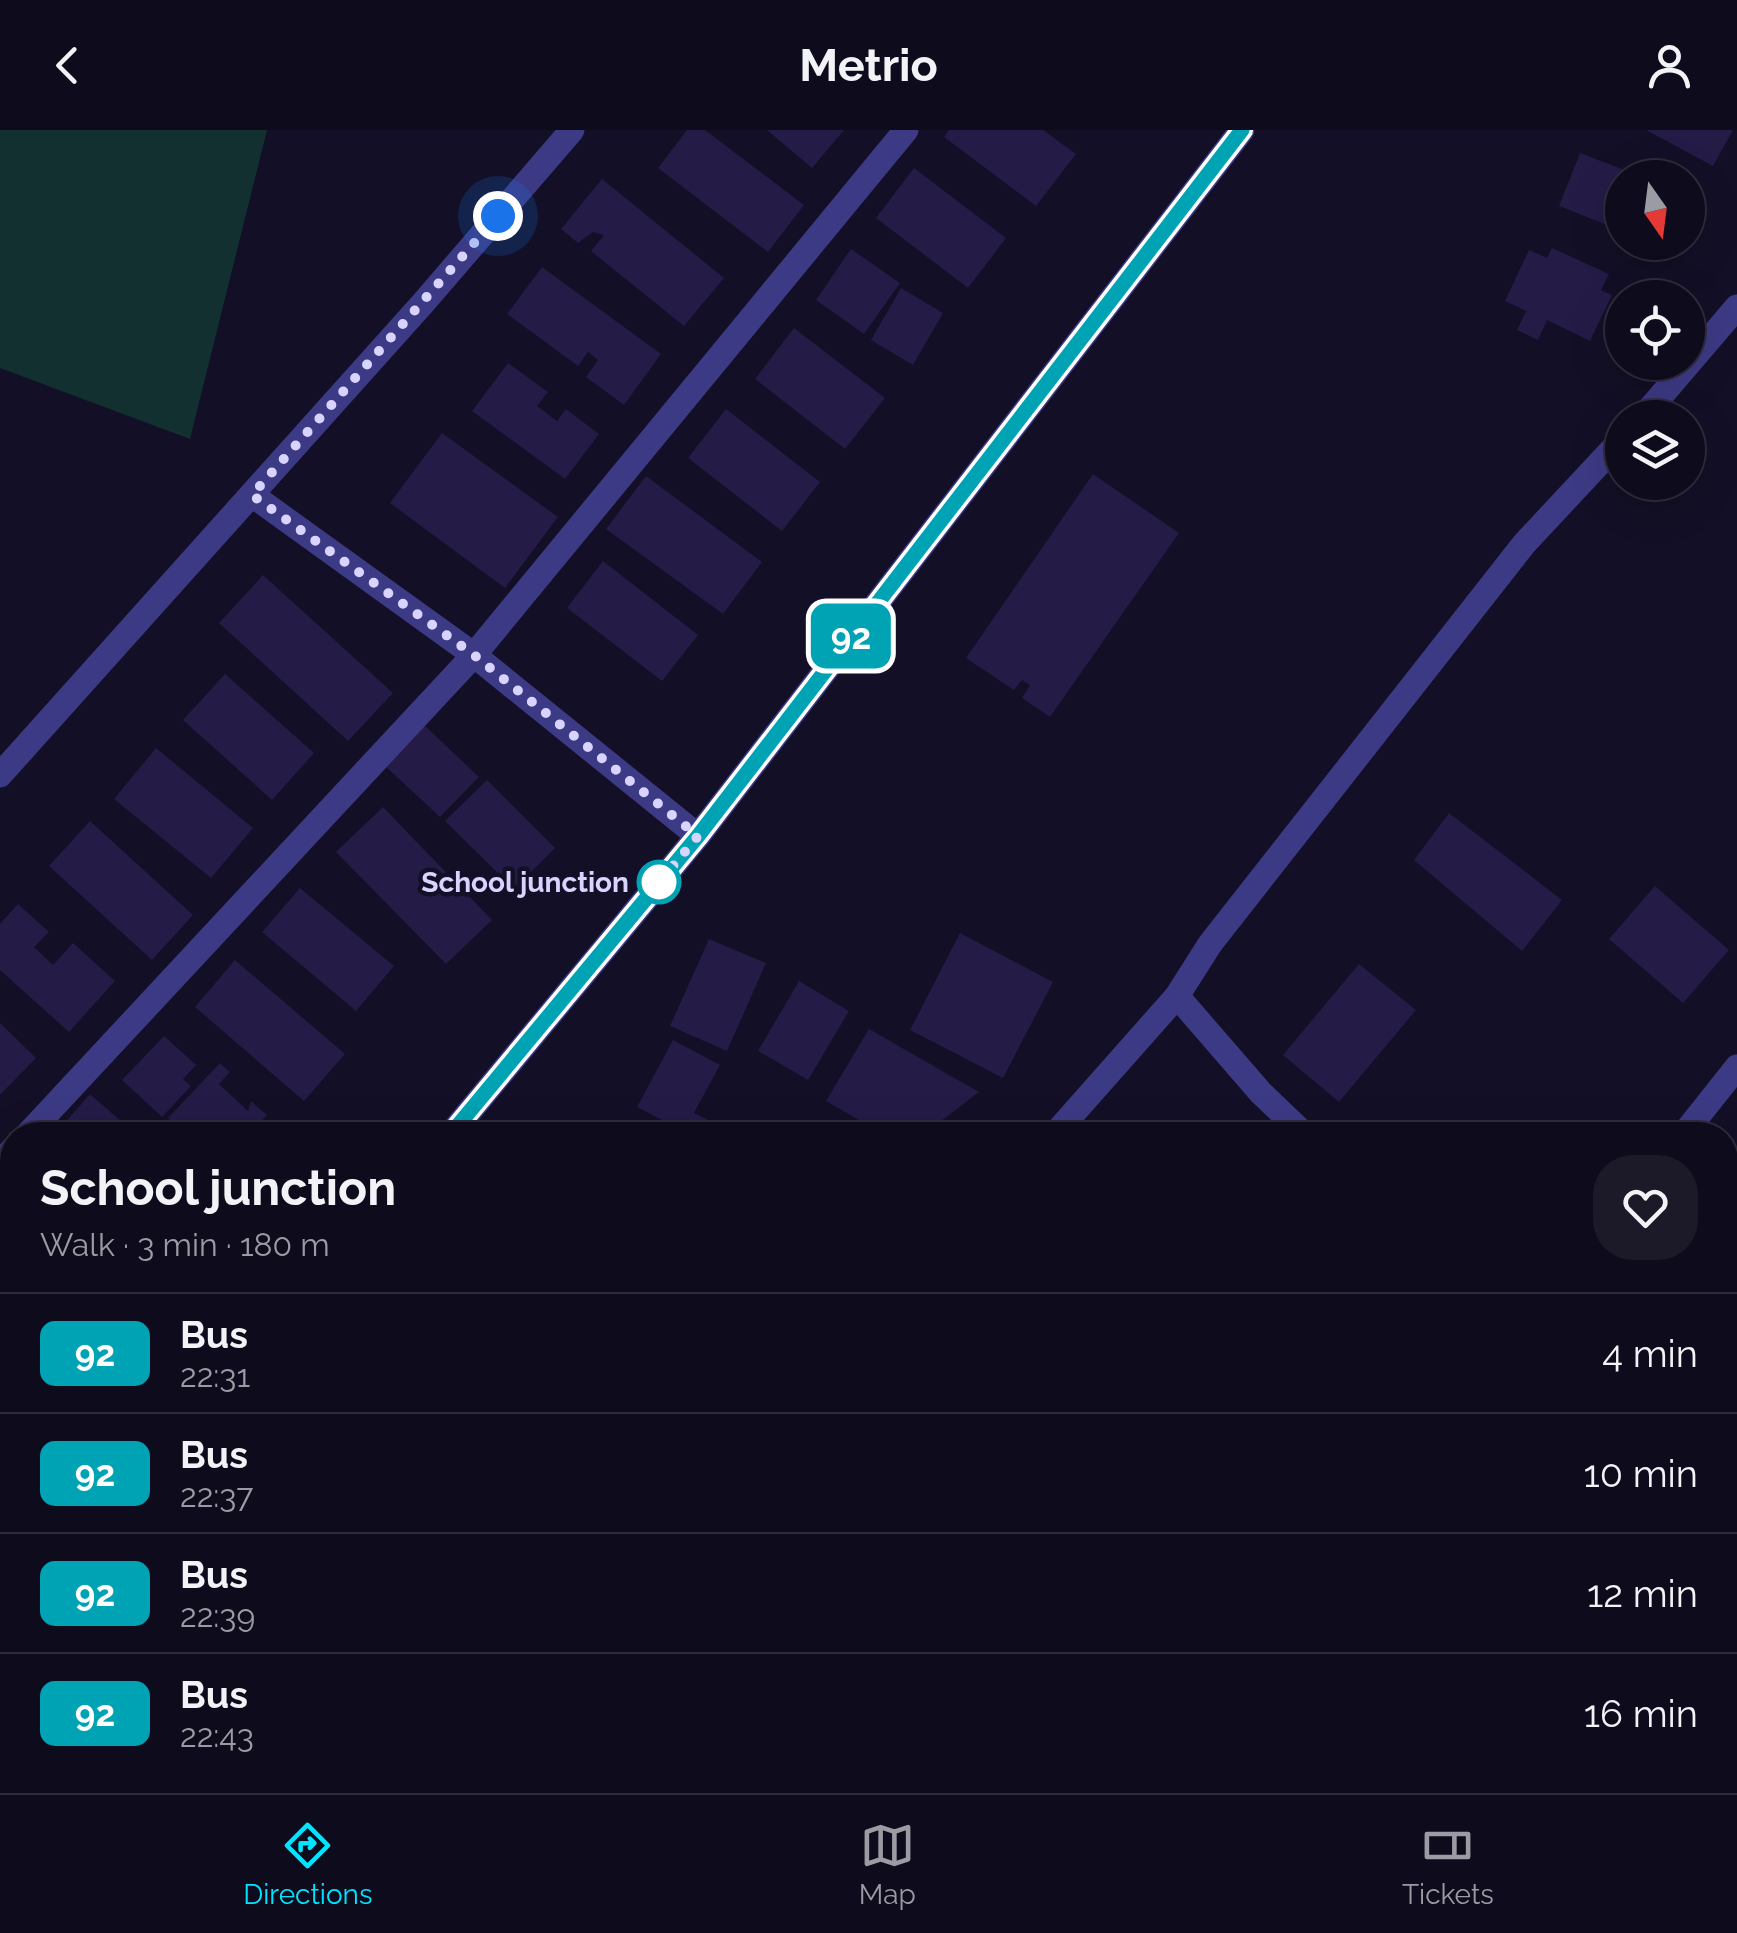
<!DOCTYPE html>
<html lang="en">
<head>
<meta charset="utf-8">
<style>
  body { margin:0; font-family:Raleway,sans-serif; background:#1c1929; color:#f1f3f6; height:100vh; display:flex; flex-direction:column; font-size:38px; white-space:nowrap }
  * { box-sizing:border-box; margin:0 }
  p { font-size:32px; color:#9b9ba3 }
  .icon { flex:none; width:55px; height:55px; fill:none; stroke:currentColor; stroke-width:2; stroke-linecap:round; stroke-linejoin:round }
  .map { position:relative; flex:1; overflow:hidden }
  .sheet { position:absolute; left:0px; top:992px; width:1738px; height:672px; display:flex; flex-direction:column; background:#0e0b1c; border-radius:40px 40px 0 0; box-shadow:0 10px 40px #0002,0 0 0 2px #2e2b3b }
  .sheet>* { flex:none }
  .badge { padding:0 20px; border-radius:15px; font-size:35px; line-height:65px }
  .needle { width:65px; rotate:166deg }
  .buttons { position:absolute; left:1605px; top:30px; display:grid; gap:20px }
  .buttons a { display:grid; place-items:center; width:100px; height:100px; border-radius:50%; background:#0e0b1c; box-shadow:0 10px 40px #0002,0 0 0 2px #2e2b3b; font-size:50px }
  .you { position:absolute; width:50px; height:50px; margin:-25px; border:8px solid #fff; border-radius:50%; background:#1a73e8; box-shadow:0 0 0 15px #1a73e833 }
  .map>.badge { position:absolute; translate:-50% -50%; box-shadow:0 0 0 5px #fff }
  .round { display:grid; place-items:center; flex:none; width:105px; height:105px; border-radius:40px; background:#1c1929 }
  .summary { display:flex; align-items:center; justify-content:space-between; height:170px; padding:0 40px }
  h1 { font-size:48px; font-weight:700; line-height:75px }
  ul { padding:0; list-style:none }
  li { display:flex; align-items:center; gap:30px; height:120px; padding:0 40px; border-top:2px solid #2e2b3b }
  li div { flex:1 }
  li b { display:block; font-size:38px }
  li em { font-style:normal }
  li .badge { min-width:110px; font-weight:700; text-align:center }
  header { display:flex; justify-content:space-between; align-items:center; height:130px; padding:0 40px; background:#0e0b1c; font-size:45px; font-weight:700 }
  .menu { display:flex; justify-content:space-around; align-items:center; height:140px; border-top:2px solid #2e2b3b; background:#0e0b1c; font-size:28px; color:#9b9ba3 }
  .menu a { display:grid; justify-items:center; gap:5px }
  .menu .on { color:#00e5ff }
  .map>svg:first-child { display:block }
  .green { fill:#12302f }
  .building { fill:#241b47 }
  .lines { fill:none; stroke-linecap:round; stroke-linejoin:round }
  .minor { stroke:#3d3a85; stroke-width:25 }
  .line-casing { stroke:#fff; stroke-width:22 }
  .line { stroke:#00a3b4; stroke-width:15 }
  .walk { stroke:#d9d4ff; stroke-width:10; stroke-dasharray:0 18 }
  .stop-dot { fill:#fff; stroke:#00a3b4; stroke-width:5 }
  .labels { text-anchor:middle; stroke-width:9; stroke-linejoin:round; paint-order:stroke }
  .stop-label { font-size:28px; font-weight:bold; fill:#d9d4ff; stroke:#130f26; text-anchor:end }
</style>
</head>
<body>
<header><svg class="icon" aria-label="back" viewBox="0 0 24 24"><path d="M15 5l-7 7 7 7"/></svg>Metrio<svg class="icon" aria-label="person" viewBox="0 0 24 24"><circle cx="12" cy="8" r="4"/><path d="M4 21q1-7 8-7t8 7"/></svg></header>
<div class="map">
<svg width="1737" height="1663" viewBox="0 0 1737 1663">
  <rect width="100%" height="100%" fill="#130f26"/>
  <path class="green" d="M0,0H267L190,309L0,238Z"/>
  <path class="building" d="M687,0H705L804,75L768,122L658,38Z
    M767,0H844L812,38Z
    M949,0H1043L1076,24L1036,76L944,7Z
    M1646,0H1733L1713,36Z
    M1580,23L1643,47L1622,48V101L1559,76Z
    M914,38L1006,108L968,158L876,88Z
    M602,49L724,148L684,196L591,121L604,105L593,102L578,113L561,99Z
    M1552,118L1609,144L1601,160L1612,165L1590,211L1547,190L1538,210L1517,200L1526,181L1505,171L1529,120L1547,128Z
    M851,119L900,153L864,204L816,170Z
    M542,137L661,224L624,275L586,247L598,230L588,222L578,236L507,184Z
    M901,158L943,183L913,235L871,210Z
    M794,198L885,268L845,319L755,249Z
    M508,233L548,262L537,276L557,291L566,279L599,304L565,349L472,281Z
    M726,279L820,352L782,401L688,328Z
    M442,303L558,387L505,458L390,373Z
    M1093,344L1179,403L1050,587L1022,568L1030,555L1022,550L1014,560L966,528Z
    M646,346L762,432L723,484L606,399Z
    M603,431L698,505L662,551L567,478Z
    M263,445L393,563L348,611L219,493Z
    M225,544L314,623L272,670L183,590Z
    M423,594L479,647L440,687L384,635Z
    M156,618L253,698L211,748L114,669Z
    M487,650L555,718L514,759L445,691Z
    M383,677L492,790L446,834L336,722Z
    M1449,683L1562,770L1522,821L1414,730Z
    M90,691L193,785L152,830L49,736Z
    M1655,756L1729,820L1683,873L1609,809Z
    M300,758L394,836L356,881L262,802Z
    M18,774L49,802L34,817L53,835L73,813L115,851L69,902L0,840V794Z
    M960,803L1053,852L1003,948L910,900Z
    M709,809L766,833L727,921L670,896Z
    M235,830L345,924L304,971L195,877Z
    M1359,834L1416,880L1339,972L1283,925Z
    M799,851L849,881L808,950L758,921Z
    M0,893L36,928L0,965Z
    M869,899L979,962L923,1005H885L826,971Z
    M164,906L196,935L183,949L191,956L162,987L122,950Z
    M673,910L720,935L694,983L718,995L702,1005H691L637,977Z
    M220,933L230,942L219,954L248,981L251,971L267,985L260,993L272,1005H186L168,988Z
    M90,964L137,1005H54Z
    M11,1050L12,1051V1145L0,1132V1059Z
    M0,1175L12,1187V1236L0,1250Z
    M1725,1177L1737,1185V1255L1725,1270Z
    M1031,1652H1060L1074,1663H1023Z"/>
  <g class="lines">
    <path class="minor" d="M1642,288L1737,177
      M252,365L474,525L698,706
      M0,645L424,172L572,0
      M1177,866L1261,963L1305,1005
      M27,1005L474,525L906,0
      M450,1005L698,706L1242,0
      M1054,1005L1177,866L1210,814L1524,414L1622,309
      M1683,1005L1737,937
      M0,1034L12,1020
      M1725,1380L1737,1388
      M0,1459L12,1451
      M632,1652L648,1663
      M1191,1652L1207,1663"/>
  </g>
  <g class="lines">
    <g class="line-casing">
      <path id="line" d="M450,1005L698,706L1242,0"/>
    </g>
    <use href="#line" class="line"/>
    <path class="walk" d="M498,86L252,365L474,525L698,706L648,766L659,752"/>
  </g>
  <circle class="stop-dot" cx="659" cy="752" r="20"/>
  <g class="labels">
    <g class="stop-label">
      <text x="629" y="762">School junction</text>
    </g>
  </g>
</svg>
<div class="buttons">
<a><svg class="needle" viewBox="-14 -14 28 28"><path d="M0-13l5 13h-10z" fill="#e53935"/><path d="M0 13l5-13h-10z" fill="#9b9ba3"/></svg></a>
<a><svg class="icon" aria-label="locate" viewBox="0 0 24 24"><circle cx="12" cy="12" r="6"/><path d="M12 2v4M12 18v4M2 12h4M18 12h4"/></svg></a>
<a><svg class="icon" aria-label="layers" viewBox="0 0 24 24"><path d="M12 4l9 5-9 5-9-5zM3 14l9 5 9-5"/></svg></a>
</div>
<div class="you" style="left:498px;top:86px"></div>
<b class="badge" style="left:851px;top:506px;background:#00a3b4;color:#fff">92</b>
<section class="sheet">
<div class="summary"><div><h1>School junction</h1><p>Walk · 3 min · 180 m</p></div><a class="round"><svg class="icon" aria-label="heart" viewBox="0 0 24 24"><path d="M12 20l-8-8c-3-5 5-10 8-4 3-6 11-1 8 4z"/></svg></a></div>
<ul>
<li><span class="badge" style="background:#00a3b4;color:#fff">92</span><div><b>Bus</b><p>22:31</p></div><em>4 min</em></li>
<li><span class="badge" style="background:#00a3b4;color:#fff">92</span><div><b>Bus</b><p>22:37</p></div><em>10 min</em></li>
<li><span class="badge" style="background:#00a3b4;color:#fff">92</span><div><b>Bus</b><p>22:39</p></div><em>12 min</em></li>
<li><span class="badge" style="background:#00a3b4;color:#fff">92</span><div><b>Bus</b><p>22:43</p></div><em>16 min</em></li>
</ul>
</section>
</div>
<nav class="menu">
<a class="on"><svg class="icon" aria-label="directions" viewBox="0 0 24 24"><path d="M12 3l9 9-9 9-9-9zM9 14v-3h6M13 9l2 2-2 2"/></svg>Directions</a>
<a><svg class="icon" aria-label="map" viewBox="0 0 24 24"><path d="M3 6l6-2 6 2 6-2v14l-6 2-6-2-6 2zM9 4v14M15 6v14"/></svg>Map</a>
<a><svg class="icon" aria-label="tickets" viewBox="0 0 24 24"><path d="M3 7h18v10H3zM15 7v10"/></svg>Tickets</a>
</nav>
</body>
</html>
